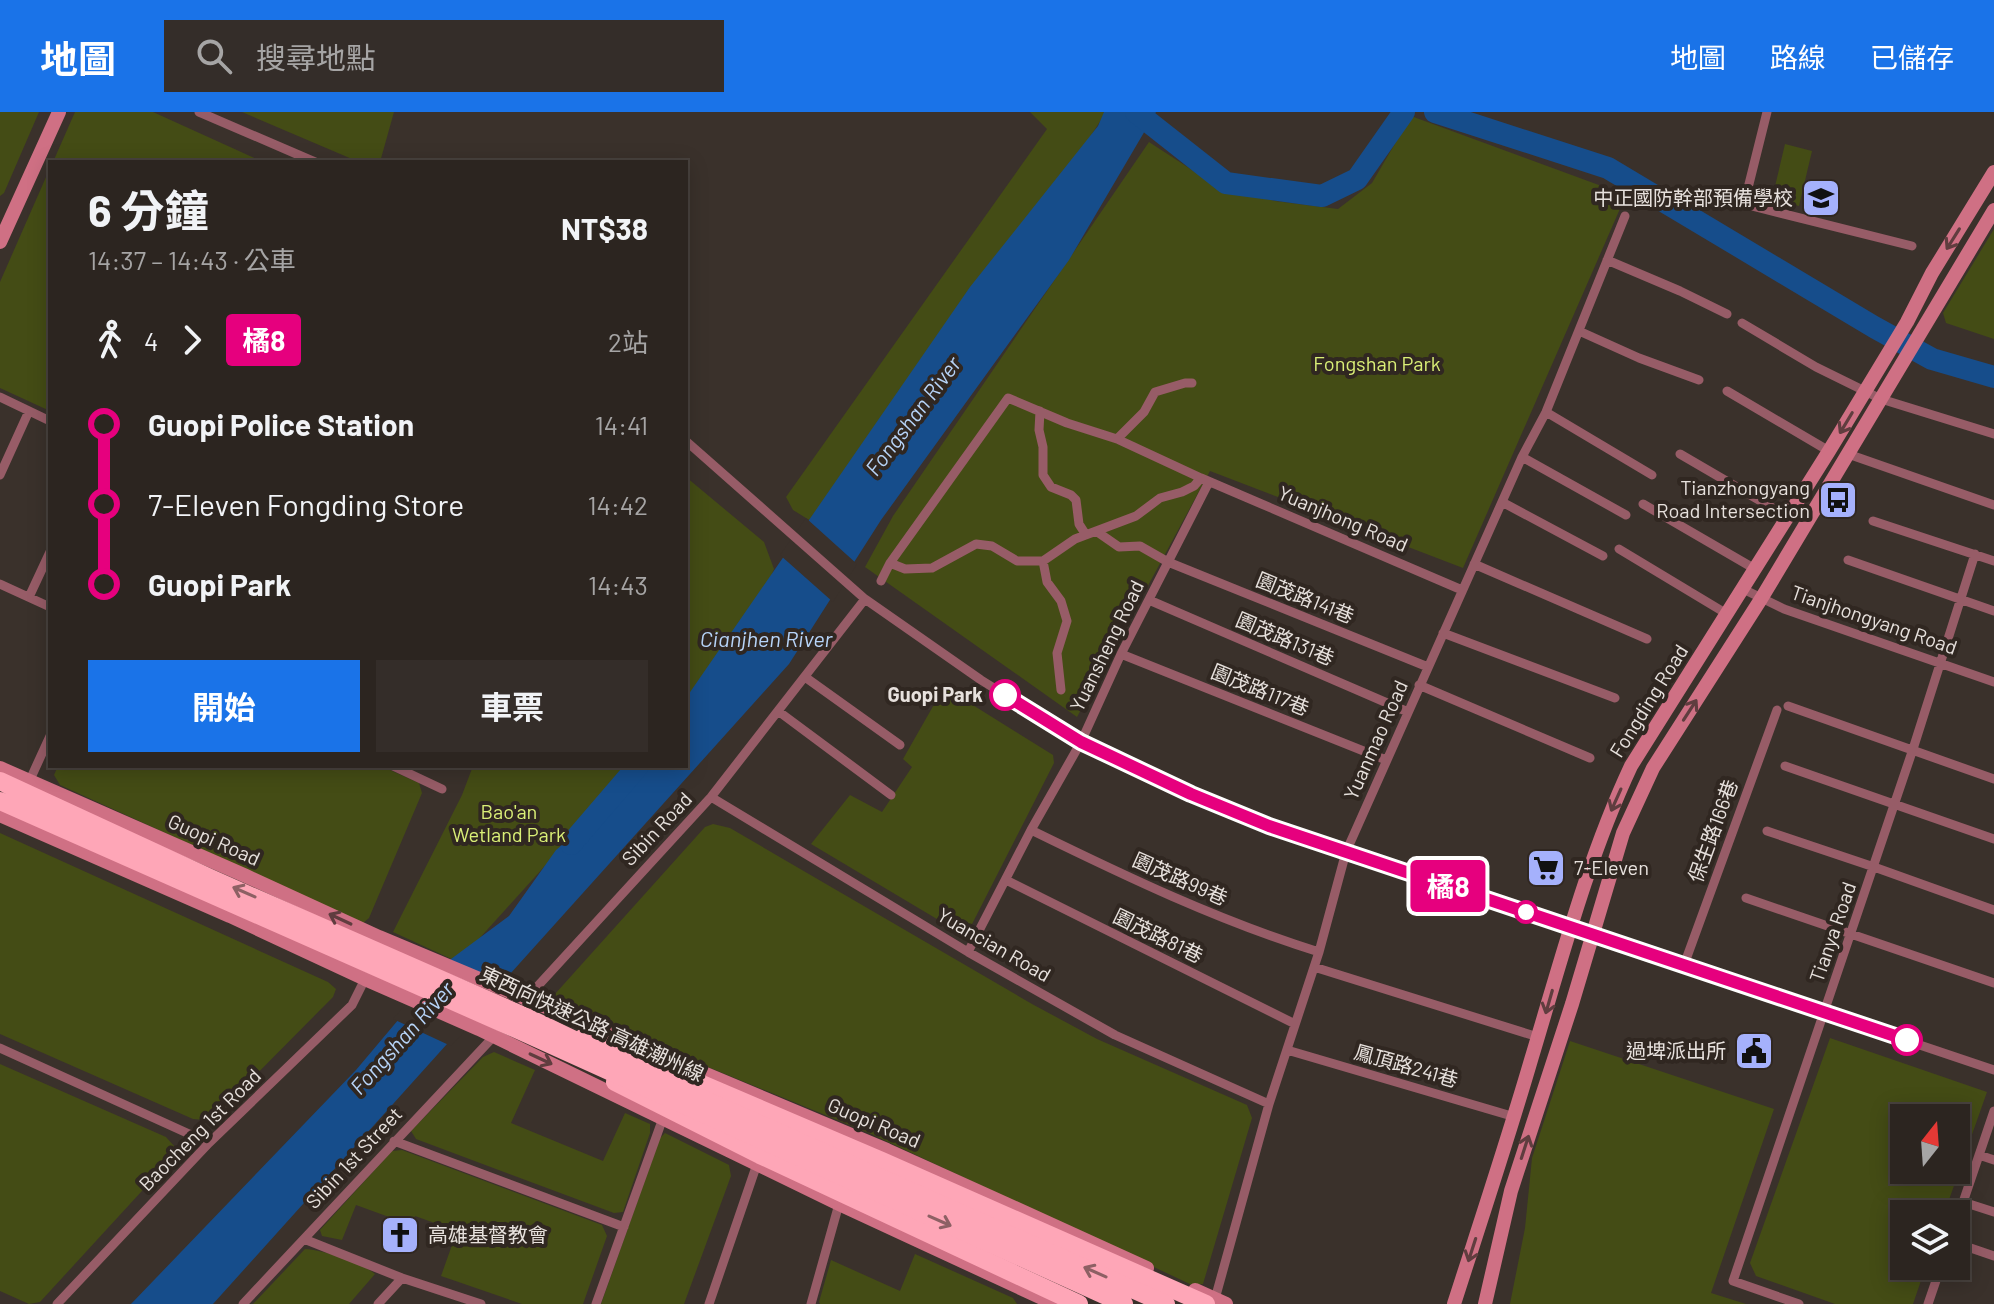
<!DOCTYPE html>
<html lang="zh-TW">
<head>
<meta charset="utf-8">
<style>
  body { margin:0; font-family:Barlow,"Noto Sans TC",sans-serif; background:#342d29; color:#f1f3f6; height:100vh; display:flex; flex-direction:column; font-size:30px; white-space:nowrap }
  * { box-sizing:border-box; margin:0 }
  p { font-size:26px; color:#a6a5a5 }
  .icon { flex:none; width:44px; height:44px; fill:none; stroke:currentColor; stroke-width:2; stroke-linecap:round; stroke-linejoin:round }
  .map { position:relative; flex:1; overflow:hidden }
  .sheet { position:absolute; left:48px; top:48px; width:640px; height:608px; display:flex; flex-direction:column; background:#2c2520; border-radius:0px; box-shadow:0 4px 20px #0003,0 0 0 2px #48423e }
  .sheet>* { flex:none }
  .badge { padding:0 16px; border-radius:6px; font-size:28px; line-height:52px }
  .needle { width:52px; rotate:17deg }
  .tools { position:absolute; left:1890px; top:992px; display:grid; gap:16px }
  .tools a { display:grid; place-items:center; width:80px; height:80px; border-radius:0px; background:#2c2520; box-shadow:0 4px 20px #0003,0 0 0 2px #48423e; font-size:40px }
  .map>.badge { position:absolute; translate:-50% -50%; box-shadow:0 0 0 4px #fff }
  .legs { display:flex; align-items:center; gap:12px; height:88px; padding:0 40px; font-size:26px }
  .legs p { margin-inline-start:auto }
  .summary { display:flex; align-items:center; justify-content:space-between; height:136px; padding:0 40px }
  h1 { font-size:44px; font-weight:700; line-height:60px }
  .cta { display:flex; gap:16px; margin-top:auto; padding:16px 40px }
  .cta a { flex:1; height:92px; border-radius:0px; background:#1a73e8; color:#fff; font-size:32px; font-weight:700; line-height:92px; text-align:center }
  .cta a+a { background:#342d29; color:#f1f3f6 }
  ul { padding:0 40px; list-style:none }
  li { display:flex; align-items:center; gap:28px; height:80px; font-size:30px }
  li i { display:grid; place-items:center; width:12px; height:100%; margin:0 10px; background:currentColor }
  li i::after { content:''; width:20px; height:20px; margin:-10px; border:6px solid; border-radius:50%; background:#2c2520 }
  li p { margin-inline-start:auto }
  li:first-child i { background:linear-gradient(#0000 50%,currentColor 0) }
  li:last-child i { background:linear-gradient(currentColor 50%,#0000 0) }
  header { display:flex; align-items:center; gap:48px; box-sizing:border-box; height:112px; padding:0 40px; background:#1a73e8; color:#fff }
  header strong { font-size:38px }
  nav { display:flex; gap:44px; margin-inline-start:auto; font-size:28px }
  .search { width:560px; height:72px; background:#342d29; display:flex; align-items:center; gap:20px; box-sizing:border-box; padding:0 28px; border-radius:0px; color:#a6a5a5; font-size:30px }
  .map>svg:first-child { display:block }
  .green { fill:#444c15; fill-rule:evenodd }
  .water { fill:#164d8b }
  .pier { fill:#3a312b }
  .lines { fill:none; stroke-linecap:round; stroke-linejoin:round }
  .river { stroke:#164d8b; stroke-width:22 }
  .street { stroke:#975c67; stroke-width:9 }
  .secondary { stroke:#cf7084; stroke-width:14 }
  .highway { stroke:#fea6b7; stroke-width:18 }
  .highway-bridge { stroke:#fea6b7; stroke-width:18 }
  .oneway { stroke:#603d3f }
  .oneway2 { stroke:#8d6064 }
  .line-1-casing { stroke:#fff; stroke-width:18 }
  .line-1 { stroke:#e6007e; stroke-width:12 }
  .stop-1-dot { fill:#fff; stroke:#e6007e; stroke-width:4 }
  .labels { text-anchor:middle; stroke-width:8; stroke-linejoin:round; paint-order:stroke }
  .poi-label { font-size:20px; fill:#e7e1dd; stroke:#302721; text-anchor:end }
  .park-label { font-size:20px; fill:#daef77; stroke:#302721 }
  .street-label { font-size:20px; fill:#e7e1dd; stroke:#302721 }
  .stop-label { font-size:20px; font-weight:bold; fill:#e7e1dd; stroke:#302721; text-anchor:end }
  .water-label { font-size:22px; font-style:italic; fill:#b7d4f8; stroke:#302721 }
</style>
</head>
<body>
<header>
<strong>地圖</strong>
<div class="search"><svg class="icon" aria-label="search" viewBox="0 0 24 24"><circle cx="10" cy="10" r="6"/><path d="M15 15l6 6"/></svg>搜尋地點</div>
<nav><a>地圖</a><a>路線</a><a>已儲存</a></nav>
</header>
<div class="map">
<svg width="1994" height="1192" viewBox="0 0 1994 1192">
  <rect width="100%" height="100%" fill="#3a312b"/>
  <path class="green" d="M0,0H39L4,81L0,84Z
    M75,0H153L263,50H53Z
    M242,0H394L380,50H359Z
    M1030,0H1106L1006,157L814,411L793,398L786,385L1047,17Z
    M1411,4L1626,83L1463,456L1210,359L1077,605L865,455L893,404L1149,30L1212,71L1275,89L1338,97L1372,71Z
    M1785,32L1812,39L1799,94L1772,87Z
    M50,56V299L0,276V170Z
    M1994,117V227L1946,211L1943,201Z
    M686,365L764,430L774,457L760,491L686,597Z
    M944,575L1053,643L1054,651L969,818L957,819L811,732L850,683L882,700L912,655L903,647Z
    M58,654H381L419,671L422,681L369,806L363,811L60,673L54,663Z
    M473,654H635L458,850L393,820L462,683Z
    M713,712L730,716L1032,892L1097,927L1247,993L1252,1006L1203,1172L1192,1173L869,1021L557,893L555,882L705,715Z
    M0,721L328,870L336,877L333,885L214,1005L205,1008L193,1007L0,922Z
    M1830,926L1987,980L1944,1102H1904V1154H1926L1913,1192H1835L1756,1164L1750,1151ZM1904,1006H1956V1058H1904Z
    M1570,929L1774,997L1711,1181L1746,1192H1510L1525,1116L1532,1046Z
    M494,940L535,958L511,1011L603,1049L625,1001L650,1012V1021L623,1100L614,1101L416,1027L411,1019L483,945Z
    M0,952L166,1025L175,1035L174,1044L40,1190L29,1192L0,1179Z
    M665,1021L729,1053L731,1064L684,1192H601L660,1026Z
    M402,1038L602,1113L607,1124L583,1192H522L441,1164L457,1119L415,1104L411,1113L356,1093L342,1128L322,1124L320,1118L392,1039Z
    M305,1137C323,1138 361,1150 375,1162L349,1192H253Z
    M915,1142L1013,1186L1017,1192H820L819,1190L831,1148L900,1179Z"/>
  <path class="water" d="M1104,0H1156L1069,148L881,408L789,552L213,1192H131L356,958L447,850L509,804L556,738L617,688L640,654H686V586L970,175L1098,14Z"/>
  <path class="pier" d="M806,406L857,452L833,490L780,443Z
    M445,846L508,872L451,934L393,907Z"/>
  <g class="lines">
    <path class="river" d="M1136,0L1226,71L1322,84L1357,67L1404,0
      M1435,0L1608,56L1874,215L1932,247L1994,265
      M571,732L638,654"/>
    <path class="street" d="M199,0L315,50
      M1767,0L1744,92L1912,134
      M1607,148L1680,179L1727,202
      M1742,211L1816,255L1881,287L1994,322
      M1579,219L1639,246L1699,268
      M1727,279L1829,339
      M0,285L50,309
      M1040,299L1039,318L1043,335V363L1051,375L1071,383L1076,388L1079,412L1086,423
      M1546,300L1652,363
      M1117,327L1144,300L1155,280L1185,271H1192
      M686,329L865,487L981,568L1081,630L1095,637L1191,682L1269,714L1994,958
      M1680,342L1788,405
      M1848,342L1994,393
      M1522,345L1626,403
      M0,363L29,299
      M1502,390L1603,444
      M1643,392L1755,457
      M1873,409L1994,449
      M1096,419L1119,435L1140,434L1168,450L1428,555
      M1619,437L1727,502
      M1848,448L1994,499
      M1043,449L1047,470L1061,489L1067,509L1057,541L1061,578
      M890,451L905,457L932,456L976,432L992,434L1017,449H1043L1075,427L1136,404L1160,386L1182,380L1194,374L1201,366
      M1474,452L1647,527
      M881,469L890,451L1008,286L1067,311L1117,327L1201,366L1462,478
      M0,472L50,495
      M1743,477L1784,497L1994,570
      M29,485L50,440
      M1149,488L1408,600
      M1443,521L1615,586
      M1121,542L1386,648
      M805,565L900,633
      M1419,573L1590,646
      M1788,594L1994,667
      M778,599L891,683
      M393,654L442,677
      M1785,654L1994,727
      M29,670L50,624
      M711,685L968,840L1115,923L1269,992
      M1031,718C1125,764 1219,809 1319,840
      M1767,719L1874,755L1994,798
      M1006,768L1295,912
      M1746,786L1994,871
      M968,840L1031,718L1081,630L1121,542L1209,370
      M1684,853L1777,598
      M1314,855L1538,925
      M524,889L711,685L865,487
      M0,936L209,1031
      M1287,938L1515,1005
      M394,1029L624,1115
      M1979,1043L1994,1048
      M1963,1090L1994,1100
      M1956,1111L1994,999
      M304,1127L402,1166L481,1192
      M1956,1131L1994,1144
      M1215,1187L1269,992L1319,840L1346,740L1522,345L1546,300L1625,104
      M57,1192L209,1031L352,893L365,867
      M243,1192L496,922
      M378,1192L402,1166
      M596,1192L663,1006
      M709,1192L757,1052
      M811,1192L839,1092
      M1799,1192L1733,1169L1913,637L1975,442
      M1928,1192L1941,1154"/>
    <path class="secondary" d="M0,130L59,0
      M0,656L246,764L379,825L887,1038L1147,1156
      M0,703L230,804L365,867L479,917L839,1092L1055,1192
      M1195,1178L1226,1192
      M1454,1192C1480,1111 1507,1030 1531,948C1561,849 1587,748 1631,654L1829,339L1907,210L1932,161L1994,60
      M1485,1192L1511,1079L1572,892L1623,721L1653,656L1761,487L1994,98"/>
    <path class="highway" d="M584,925L634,943L882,1049L1206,1192
      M615,970L760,1043L1079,1192"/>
    <path class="highway-bridge" d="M0,669L210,766L533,908L635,957L1166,1192
      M0,689L525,921L1124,1192"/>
  </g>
  <defs><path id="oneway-shaft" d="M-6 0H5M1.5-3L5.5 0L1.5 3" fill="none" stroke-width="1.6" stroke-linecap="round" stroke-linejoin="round" transform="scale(2)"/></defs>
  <g class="oneway">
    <use href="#oneway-shaft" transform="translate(1953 127) rotate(122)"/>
    <use href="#oneway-shaft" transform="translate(1846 311) rotate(121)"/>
    <use href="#oneway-shaft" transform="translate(1690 598) rotate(-57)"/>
    <use href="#oneway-shaft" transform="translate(1616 688) rotate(114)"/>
    <use href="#oneway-shaft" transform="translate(340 807) rotate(-155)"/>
    <use href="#oneway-shaft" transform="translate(1549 890) rotate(106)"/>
    <use href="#oneway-shaft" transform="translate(541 947) rotate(25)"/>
    <use href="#oneway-shaft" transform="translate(1525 1035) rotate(-72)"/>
    <use href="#oneway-shaft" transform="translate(1472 1138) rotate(108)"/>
  </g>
  <g class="oneway2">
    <use href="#oneway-shaft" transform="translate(244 780) rotate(-156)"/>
    <use href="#oneway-shaft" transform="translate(940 1109) rotate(24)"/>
    <use href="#oneway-shaft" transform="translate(1095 1160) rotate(-156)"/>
  </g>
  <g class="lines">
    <g class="line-1-casing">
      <path id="line-1" d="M1005,583L1081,630L1191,682L1269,714L1907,928"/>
    </g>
    <use href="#line-1" class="line-1"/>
  </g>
  <defs>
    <g id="school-square" transform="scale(2)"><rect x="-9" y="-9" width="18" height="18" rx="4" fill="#a5b1fc" stroke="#302721"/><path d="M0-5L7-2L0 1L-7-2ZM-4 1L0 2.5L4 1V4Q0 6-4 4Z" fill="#111"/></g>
    <g id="bus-square" transform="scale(2)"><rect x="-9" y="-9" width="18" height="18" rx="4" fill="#a5b1fc" stroke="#302721"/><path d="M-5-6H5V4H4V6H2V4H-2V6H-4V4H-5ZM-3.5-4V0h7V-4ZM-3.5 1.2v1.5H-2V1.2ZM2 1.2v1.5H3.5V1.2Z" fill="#111"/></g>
    <g id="supermarket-square" transform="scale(2)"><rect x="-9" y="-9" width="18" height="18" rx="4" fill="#a5b1fc" stroke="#302721"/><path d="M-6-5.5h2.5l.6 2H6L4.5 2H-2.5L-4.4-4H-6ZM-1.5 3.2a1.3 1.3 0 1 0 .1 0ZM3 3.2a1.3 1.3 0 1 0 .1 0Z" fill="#111"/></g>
    <g id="civic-square" transform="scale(2)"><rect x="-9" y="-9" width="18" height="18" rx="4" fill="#a5b1fc" stroke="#302721"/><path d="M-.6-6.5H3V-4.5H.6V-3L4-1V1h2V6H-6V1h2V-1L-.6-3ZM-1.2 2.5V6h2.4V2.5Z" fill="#111"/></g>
    <g id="church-square" transform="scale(2)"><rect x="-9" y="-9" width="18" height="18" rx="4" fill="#a5b1fc" stroke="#302721"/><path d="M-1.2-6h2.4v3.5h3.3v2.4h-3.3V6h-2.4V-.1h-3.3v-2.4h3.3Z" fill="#111"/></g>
  </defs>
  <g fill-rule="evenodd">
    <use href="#school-square" x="1821" y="86"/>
    <use href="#bus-square" x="1838" y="388"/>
    <use href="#supermarket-square" x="1546" y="756"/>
    <use href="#civic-square" x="1754" y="939"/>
    <use href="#church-square" x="400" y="1123"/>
  </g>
  <g class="stop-1-dot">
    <circle cx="1005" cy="583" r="14"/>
    <circle cx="1526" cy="800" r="10"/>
    <circle cx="1907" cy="928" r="14"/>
  </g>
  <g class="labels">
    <g class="poi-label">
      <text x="1793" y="93">中正國防幹部預備學校</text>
      <text x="1810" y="383">Tianzhongyang<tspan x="1810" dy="23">Road Intersection</tspan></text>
      <text x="1574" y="763" text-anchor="start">7-Eleven</text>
      <text x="1726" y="946">過埤派出所</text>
      <text x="428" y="1130" text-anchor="start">高雄基督教會</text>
    </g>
    <g class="park-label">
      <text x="1377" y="259">Fongshan Park</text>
      <text x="509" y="707">Bao'an<tspan x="509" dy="23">Wetland Park</tspan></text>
    </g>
    <g class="street-label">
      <text transform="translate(1343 407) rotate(23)" y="7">Yuanjhong Road</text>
      <text transform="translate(1305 486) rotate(22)" y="7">園茂路141巷</text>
      <text transform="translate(1874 508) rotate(19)" y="7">Tianjhongyang Road</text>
      <text transform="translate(1285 527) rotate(23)" y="7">園茂路131巷</text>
      <text transform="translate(1107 534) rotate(-64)" y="7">Yuansheng Road</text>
      <text transform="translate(1260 578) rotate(22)" y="7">園茂路117巷</text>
      <text transform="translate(1649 589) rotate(-58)" y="7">Fongding Road</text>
      <text transform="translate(1376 628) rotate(-66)" y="7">Yuanmao Road</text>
      <text transform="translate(657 717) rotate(-47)" y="7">Sibin Road</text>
      <text transform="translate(1713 719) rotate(-70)" y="7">保生路166巷</text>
      <text transform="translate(214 728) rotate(24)" y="7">Guopi Road</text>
      <text transform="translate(1180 767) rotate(24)" y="7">園茂路99巷</text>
      <text transform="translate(1833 820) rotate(-71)" y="7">Tianya Road</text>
      <text transform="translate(1158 824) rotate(26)" y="7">園茂路81巷</text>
      <text transform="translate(994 833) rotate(30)" y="7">Yuancian Road</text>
      <text transform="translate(592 912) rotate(25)" y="7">東西向快速公路 高雄潮州線</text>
      <text transform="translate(1406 954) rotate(16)" y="7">鳳頂路241巷</text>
      <text transform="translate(874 1011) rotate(23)" y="7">Guopi Road</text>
      <text transform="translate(200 1018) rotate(-45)" y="7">Baocheng 1st Road</text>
      <text transform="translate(354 1046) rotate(-47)" y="7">Sibin 1st Street</text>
    </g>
    <g class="stop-label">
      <text x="983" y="590">Guopi Park</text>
    </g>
    <g class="water-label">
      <text transform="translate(913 304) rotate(-53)" y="8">Fongshan River</text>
      <text x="766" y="535">Cianjhen River</text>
      <text transform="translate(402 926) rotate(-48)" y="8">Fongshan River</text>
    </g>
  </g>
</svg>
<div class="tools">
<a><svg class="needle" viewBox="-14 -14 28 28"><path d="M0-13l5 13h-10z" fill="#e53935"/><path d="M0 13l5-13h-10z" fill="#a6a5a5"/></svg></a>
<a><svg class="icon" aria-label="layers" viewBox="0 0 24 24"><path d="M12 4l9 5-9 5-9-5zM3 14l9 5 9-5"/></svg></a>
</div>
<b class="badge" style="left:1448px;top:774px;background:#e6007e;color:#fff">橘8</b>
<section class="sheet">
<div class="summary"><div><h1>6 分鐘</h1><p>14:37 – 14:43 · 公車</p></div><b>NT$38</b></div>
<div class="legs"><svg class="icon" aria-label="walk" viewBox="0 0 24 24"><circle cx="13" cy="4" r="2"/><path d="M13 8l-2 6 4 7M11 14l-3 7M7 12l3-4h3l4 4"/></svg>4<svg class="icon" aria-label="forward" viewBox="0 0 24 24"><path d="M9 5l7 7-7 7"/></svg><b class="badge" style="background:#e6007e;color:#fff">橘8</b><p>2站</p></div>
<ul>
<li><i style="color:#e6007e"></i><b>Guopi Police Station</b><p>14:41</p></li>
<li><i style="color:#e6007e"></i><span>7-Eleven Fongding Store</span><p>14:42</p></li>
<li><i style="color:#e6007e"></i><b>Guopi Park</b><p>14:43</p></li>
</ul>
<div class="cta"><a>開始</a><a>車票</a></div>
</section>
</div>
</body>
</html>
